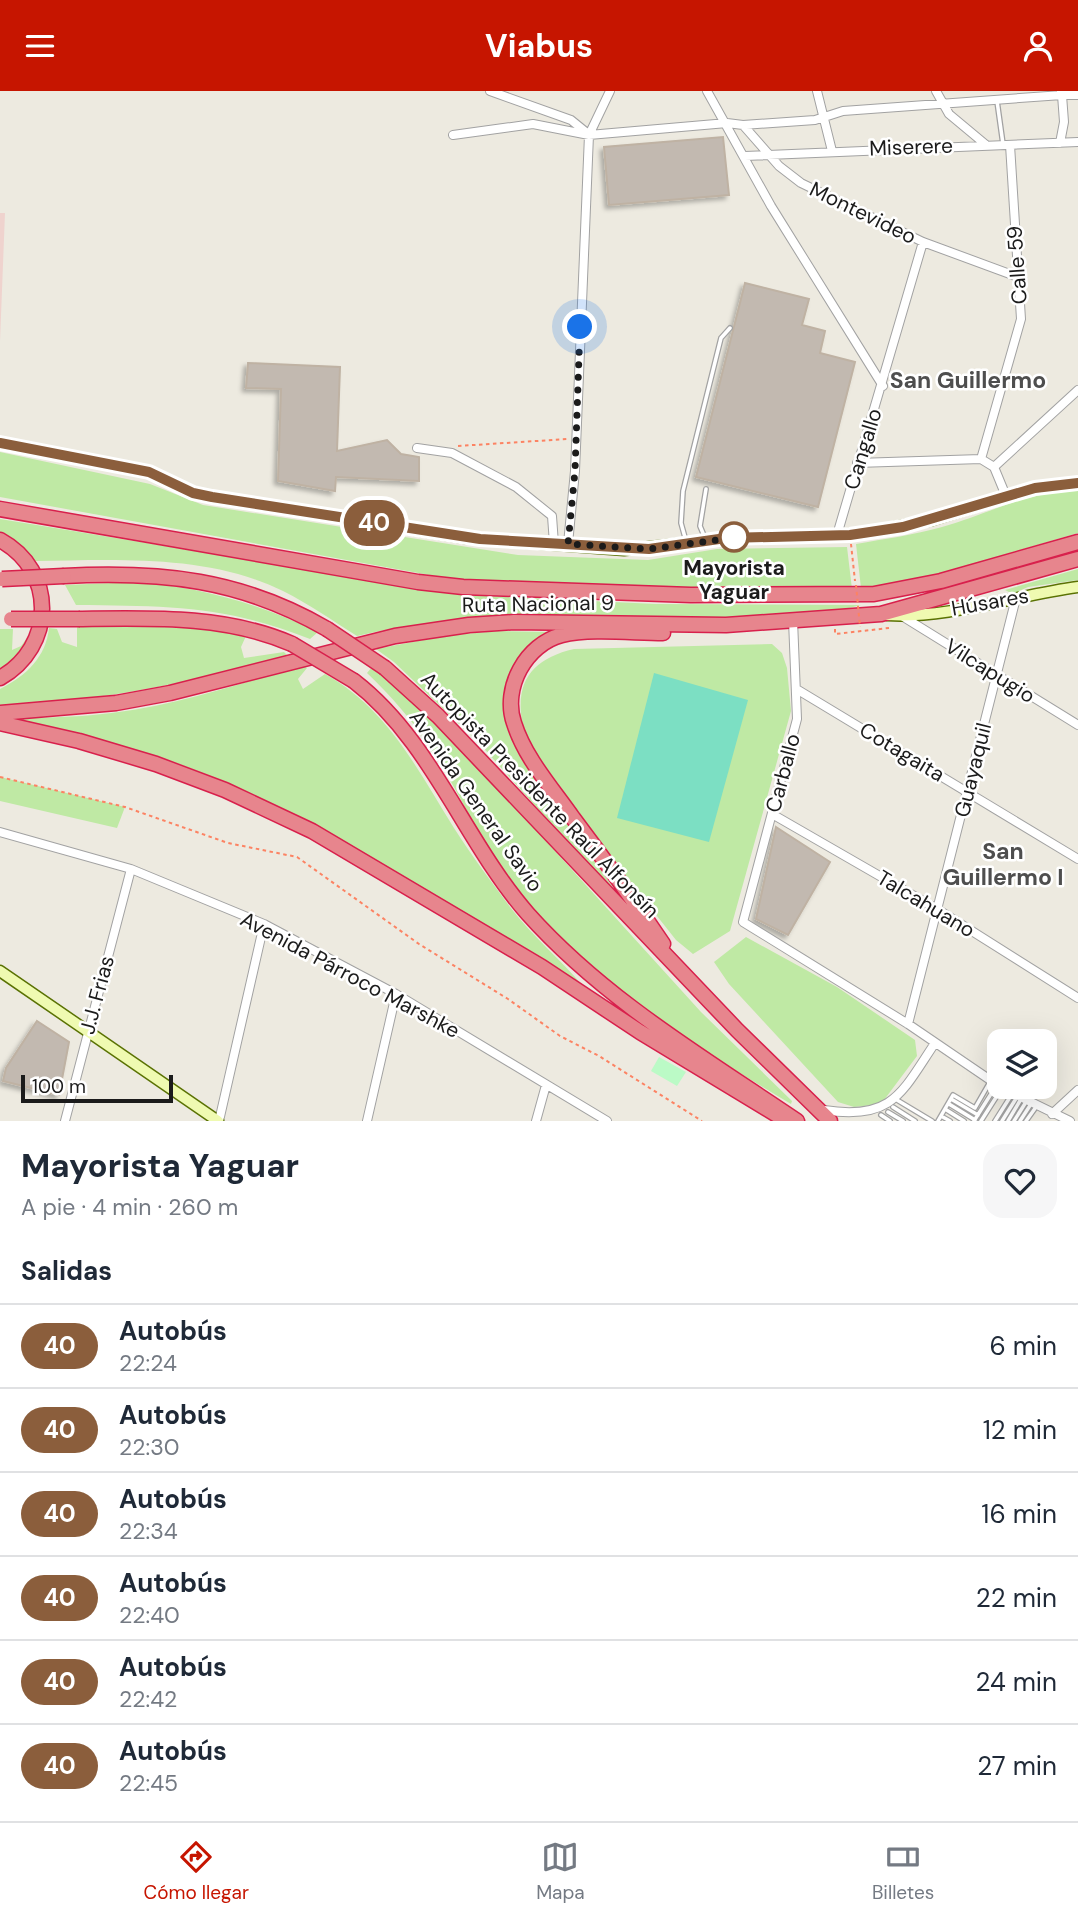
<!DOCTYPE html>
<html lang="es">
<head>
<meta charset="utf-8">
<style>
  body { margin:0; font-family:"DM Sans",sans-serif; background:#f6f6f7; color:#1f2937; height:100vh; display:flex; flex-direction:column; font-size:26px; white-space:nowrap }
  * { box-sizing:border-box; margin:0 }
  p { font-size:23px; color:#747a83 }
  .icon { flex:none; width:38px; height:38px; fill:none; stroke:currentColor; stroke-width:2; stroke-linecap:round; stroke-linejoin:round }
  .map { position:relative; height:1030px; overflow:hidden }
  .details { display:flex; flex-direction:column; background:#fff; flex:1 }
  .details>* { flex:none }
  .badge { padding:0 14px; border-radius:23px; font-size:24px; line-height:46px }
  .controls { position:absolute; left:987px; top:938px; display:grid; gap:14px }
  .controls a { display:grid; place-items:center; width:70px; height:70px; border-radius:14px; background:#fff; box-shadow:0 7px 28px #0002; font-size:35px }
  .scale { position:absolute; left:21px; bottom:18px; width:152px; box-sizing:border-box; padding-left:7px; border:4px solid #1b1b1b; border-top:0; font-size:19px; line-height:24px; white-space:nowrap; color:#1b1b1b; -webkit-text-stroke:5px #fff; paint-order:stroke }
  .you { position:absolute; width:35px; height:35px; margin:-18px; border:5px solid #fff; border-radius:50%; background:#1a73e8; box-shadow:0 0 0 10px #1a73e833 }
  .map>.badge { position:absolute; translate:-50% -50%; box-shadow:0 0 0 4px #fff }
  h2 { padding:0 21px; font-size:26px; line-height:63px }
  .round { display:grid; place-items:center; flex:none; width:74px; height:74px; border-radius:21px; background:#f6f6f7 }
  .summary { display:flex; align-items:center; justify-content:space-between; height:119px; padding:0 21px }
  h1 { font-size:33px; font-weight:700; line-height:52px }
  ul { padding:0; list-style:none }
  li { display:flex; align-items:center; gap:21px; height:84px; padding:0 21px; border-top:2px solid #e0e1e3 }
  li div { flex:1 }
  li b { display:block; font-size:26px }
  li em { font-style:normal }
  li .badge { min-width:77px; font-weight:700; text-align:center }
  header { display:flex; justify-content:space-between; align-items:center; height:91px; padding:0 21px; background:#c61500; color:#fff; font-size:32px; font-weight:700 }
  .tab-bar { display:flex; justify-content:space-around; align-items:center; height:98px; border-top:2px solid #e0e1e3; background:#fff; font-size:19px; color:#747a83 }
  .tab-bar a { display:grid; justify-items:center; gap:4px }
  .tab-bar .on { color:#c61500 }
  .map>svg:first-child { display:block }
  .commercial { fill:#efd3ce }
  .grass { fill:#bfe9a4 }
  .park { fill:#bbfac6 }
  .pitch { fill:#7cdfc3 }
  .building { fill:#c2b9b0; stroke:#bfb2a3; stroke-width:2; filter:url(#shadow) }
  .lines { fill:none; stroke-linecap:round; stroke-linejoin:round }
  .lane-casing { stroke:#a2a2a2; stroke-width:6 }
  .street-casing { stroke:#a2a2a2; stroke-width:10 }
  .secondary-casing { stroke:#5a7203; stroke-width:13 }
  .highway-casing { stroke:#d8204c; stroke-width:17 }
  .path { stroke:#fc8363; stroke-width:2; stroke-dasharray:3.5 3.5; stroke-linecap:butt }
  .lane { stroke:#fff; stroke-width:3.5 }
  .street { stroke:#fff; stroke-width:8 }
  .secondary { stroke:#effab1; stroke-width:10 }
  .highway { stroke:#e7858d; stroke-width:14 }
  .highway-bridge-casing { stroke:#d8204c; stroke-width:17; stroke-linecap:butt }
  .path-bridge { stroke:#fc8363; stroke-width:2; stroke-dasharray:3.5 3.5; stroke-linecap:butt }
  .highway-bridge { stroke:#e7858d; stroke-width:14 }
  .line-casing { stroke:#fff; stroke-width:16 }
  .line { stroke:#8b5e3c; stroke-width:10 }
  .walk { stroke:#1b1b1b; stroke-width:7; stroke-dasharray:0 12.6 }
  .stop-dot { fill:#fff; stroke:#8b5e3c; stroke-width:3.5 }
  .labels { text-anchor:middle; stroke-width:5; stroke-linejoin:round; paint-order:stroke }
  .street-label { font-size:21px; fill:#1b1b1b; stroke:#fff }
  .stop-label { font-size:21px; font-weight:bold; fill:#1b1b1b; stroke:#fff }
  .neighbourhood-label { font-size:23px; font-weight:bold; fill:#4e4e4e; stroke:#fff }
</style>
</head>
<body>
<header><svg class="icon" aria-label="menu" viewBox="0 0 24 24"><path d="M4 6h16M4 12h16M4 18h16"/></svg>Viabus<svg class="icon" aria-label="person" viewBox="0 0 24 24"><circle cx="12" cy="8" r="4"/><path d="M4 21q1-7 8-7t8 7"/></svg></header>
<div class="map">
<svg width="1078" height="1030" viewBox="0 0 1078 1030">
  <defs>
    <filter id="shadow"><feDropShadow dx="-3.5" dy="3.5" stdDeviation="2" flood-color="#0004"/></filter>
  </defs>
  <rect width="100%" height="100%" fill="#edeae0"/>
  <path class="commercial" d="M0,122H5L0,251Z"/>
  <path class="grass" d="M0,361L150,393L203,414L518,464L648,469L717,458L847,456L852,498L569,496L446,487L0,406Z
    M1078,400V442L926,487L861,497L856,453C884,448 914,444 942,436C992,422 1022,401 1078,400Z
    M0,428L464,504L656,513L861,514C805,529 740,527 681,527C571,526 465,520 357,545C333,530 309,513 283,500C208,463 117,469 35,470L25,459L0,444Z
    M1078,478V489L1028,496L1013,503L1005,499Z
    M136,491C201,496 260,513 318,541L310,548C224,514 167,515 76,514L65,494Z
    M77,534L202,537L246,545L241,556L244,567L284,561L288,565C193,592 99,609 0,617V598C26,585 46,566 49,537L57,538L62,551L77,556Z
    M0,538H13L12,559L21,555L33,539L27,558L0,583Z
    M497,540L549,541L535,550L514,575L515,652L533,684L632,823L479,652L394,571L376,558L444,545Z
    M772,553L782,562L787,577L791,620L730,840L693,863L676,849C633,794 588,740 550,682C540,667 525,648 522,630C515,588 535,567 574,558Z
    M302,574L307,577L298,588L303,598L325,583C388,618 417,678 454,737C471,764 491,790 510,816C532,845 560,868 583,895C458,820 337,737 202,682C139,656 72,642 6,628C35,626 64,627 93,624C164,618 234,595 302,574Z
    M372,576L457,652L701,921L792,1010L791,1013C682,947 595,896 514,795C482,753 460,703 432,659C414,631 391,605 367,582Z
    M0,686L125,716L117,737L0,710Z
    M746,846L837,896L915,949L917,965L881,1013L854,1016L838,1011L729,893L714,871Z"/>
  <path class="park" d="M659,966L686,981L677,995L651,980Z"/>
  <path class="pitch" d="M654,582L748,609L709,751L617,727Z"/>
  <path class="building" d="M723,46L729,104L609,114L604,56Z
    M745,192L809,208L802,234L825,240L820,262L855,271L818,416L696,386Z
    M248,272L340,276L337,360L387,349L401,363L419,366V390L336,386L335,400L278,390L281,298L246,297Z
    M776,736L830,771L788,844L756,828Z
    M37,930L69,951L59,1004L3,990L6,977Z"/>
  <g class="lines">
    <g class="lane-casing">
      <path id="lane" d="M997,10L1003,53
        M705,447L700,435L706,398
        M686,450L681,432L683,400L721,247L730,237
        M951,1008L978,1024
        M897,1009L932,1030
        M949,1013L975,1029
        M893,1016L915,1030
        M945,1018L964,1030
        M888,1021L903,1030
        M881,1024L890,1030
        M941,1025L950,1030
        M938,1030L953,1004L975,1017L990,991
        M974,1030L996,995
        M981,1030L1002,997
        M995,1030L1012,1003
        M1002,1030L1017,1006
        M1008,1030L1021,1008
        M1014,1030L1026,1011
        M1020,1030L1031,1013
        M1026,1030L1036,1016"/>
    </g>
    <g class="street-casing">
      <path id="street" d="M490,0L571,29L587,42
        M707,0L771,115L883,295
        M817,0L832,60
        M936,0L949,23L985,53
        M1061,0L1062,4H1078
        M743,34L815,29L843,20L1062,4L1064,31L1060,52
        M453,44L533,33L589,44L727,32L743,34L779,75L801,92L923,151L1018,186
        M745,65L1078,51
        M417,357L452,362L516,396L552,425L554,453
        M857,372L981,368
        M994,376L1078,299
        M1006,405L994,376L981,368L1021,228L1010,54
        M837,444L923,151
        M568,453L575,380L589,44L610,0
        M902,525L1078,634
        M793,529L797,628L743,831L908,933L999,995
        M798,599L1078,768
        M772,723L937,818L1078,907
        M0,741L131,778L264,833L396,903L607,1030
        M908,933L1016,507
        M1000,996L1070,1030
        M824,1019C893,1030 902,1001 935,952
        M1052,1023L1078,999
        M65,1030L131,778
        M219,1030L264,833
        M367,1030L396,903
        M536,1030L546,994"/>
    </g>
    <g class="secondary-casing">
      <path id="secondary" d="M0,352L149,381L193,402L212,406L466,447L624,459L741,446L861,443L932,429L1035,397L1078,392
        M887,524C948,528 1017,504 1078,496
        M0,880L218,1030"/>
    </g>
    <g class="highway-casing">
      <path id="highway" d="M0,418L418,491L463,496L691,504L874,503L941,490L1078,451
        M0,449C57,480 55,556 0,587
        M64,485C161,480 241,488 327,538
        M80,528C151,527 226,524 292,553
        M385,577L438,625L737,939L830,1030
        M354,590C432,650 464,750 528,823C604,908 704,967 797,1030
        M0,622L116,612L170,602L395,545L469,534L514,531L726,534L881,523L1078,468
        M0,632L79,650L156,673L225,699L312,740L542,876L640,941L787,1030
        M663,853C634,810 604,768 573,727C552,697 525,667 514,632C502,597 526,553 562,544C591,537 633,542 663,542"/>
    </g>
    <path class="path" d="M458,355L568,348
      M851,453L855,490
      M835,538V543L889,537
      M0,686L125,716L228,752L297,766L419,853L508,908L560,945L599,965L702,1030"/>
    <use href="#lane" class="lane"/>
    <use href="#street" class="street"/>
    <use href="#secondary" class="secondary"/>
    <use href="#highway" class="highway"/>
    <g class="highway-bridge-casing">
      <path id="highway-bridge" d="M2,488L64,485
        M11,528H80
        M327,538L385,577
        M292,553L354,590"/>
    </g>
    <path class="path-bridge" d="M856,494L860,536"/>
    <use href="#highway-bridge" class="highway-bridge"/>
  </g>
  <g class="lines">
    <g class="line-casing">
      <path id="line" d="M0,352L149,381L193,402L212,406L480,448L649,458L726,447L850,444L903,436L1035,397L1078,392"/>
    </g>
    <use href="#line" class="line"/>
    <path class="walk" d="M580,236L575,380L568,453L649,458L741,446H734"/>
  </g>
  <circle class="stop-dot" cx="734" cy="446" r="14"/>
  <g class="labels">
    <g class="street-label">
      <text transform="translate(911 56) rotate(-2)" y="7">Miserere</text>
      <text transform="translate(863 122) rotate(26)" y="7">Montevideo</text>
      <text transform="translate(1017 174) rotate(-94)" y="7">Calle 59</text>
      <text transform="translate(863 358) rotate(-73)" y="7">Cangallo</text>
      <text transform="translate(990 511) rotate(-10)" y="7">Húsares</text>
      <text transform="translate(538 513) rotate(-1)" y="7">Ruta Nacional 9</text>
      <text transform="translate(990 580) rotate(32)" y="7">Vilcapugio</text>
      <text transform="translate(902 661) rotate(31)" y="7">Cotagaita</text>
      <text transform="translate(973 679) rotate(-76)" y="7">Guayaquil</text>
      <text transform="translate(783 682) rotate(-75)" y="7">Carballo</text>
      <text transform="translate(540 704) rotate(46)" y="7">Autopista Presidente Raúl Alfonsín</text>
      <text transform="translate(476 710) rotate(55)" y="7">Avenida General Savio</text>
      <text transform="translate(926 813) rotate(31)" y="7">Talcahuano</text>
      <text transform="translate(350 884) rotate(28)" y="7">Avenida Párroco Marshke</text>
      <text transform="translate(97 904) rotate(-75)" y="7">J.J. Frias</text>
    </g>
    <g class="stop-label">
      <text x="734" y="484">Mayorista<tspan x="734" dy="24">Yaguar</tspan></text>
    </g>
    <g class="neighbourhood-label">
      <text x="968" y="297">San Guillermo</text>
      <text x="1003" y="768">San<tspan x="1003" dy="26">Guillermo I</tspan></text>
    </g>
  </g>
</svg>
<div class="controls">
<a><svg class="icon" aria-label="layers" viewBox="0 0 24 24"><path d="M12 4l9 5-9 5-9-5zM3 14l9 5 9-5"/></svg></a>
</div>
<div class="scale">100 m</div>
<div class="you" style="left:580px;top:236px"></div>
<b class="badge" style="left:374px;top:432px;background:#8b5e3c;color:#fff">40</b>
</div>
<section class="details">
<div class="summary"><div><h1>Mayorista Yaguar</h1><p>A pie · 4 min · 260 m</p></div><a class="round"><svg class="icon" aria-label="heart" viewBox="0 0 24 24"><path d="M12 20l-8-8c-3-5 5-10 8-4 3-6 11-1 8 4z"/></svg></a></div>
<h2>Salidas</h2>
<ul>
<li><span class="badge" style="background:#8b5e3c;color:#fff">40</span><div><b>Autobús</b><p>22:24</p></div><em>6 min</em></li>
<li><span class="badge" style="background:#8b5e3c;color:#fff">40</span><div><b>Autobús</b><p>22:30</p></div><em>12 min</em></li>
<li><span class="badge" style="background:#8b5e3c;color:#fff">40</span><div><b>Autobús</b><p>22:34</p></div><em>16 min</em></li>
<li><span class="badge" style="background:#8b5e3c;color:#fff">40</span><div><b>Autobús</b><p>22:40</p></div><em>22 min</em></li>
<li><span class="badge" style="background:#8b5e3c;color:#fff">40</span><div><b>Autobús</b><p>22:42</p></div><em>24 min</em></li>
<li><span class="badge" style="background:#8b5e3c;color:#fff">40</span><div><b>Autobús</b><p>22:45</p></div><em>27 min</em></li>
</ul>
</section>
<nav class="tab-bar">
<a class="on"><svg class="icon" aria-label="directions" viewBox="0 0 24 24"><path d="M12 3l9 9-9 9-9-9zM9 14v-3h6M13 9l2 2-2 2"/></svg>Cómo llegar</a>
<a><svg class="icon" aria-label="map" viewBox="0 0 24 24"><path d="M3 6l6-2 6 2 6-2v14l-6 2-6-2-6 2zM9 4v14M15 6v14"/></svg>Mapa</a>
<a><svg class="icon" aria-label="tickets" viewBox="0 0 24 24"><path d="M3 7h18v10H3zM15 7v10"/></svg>Billetes</a>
</nav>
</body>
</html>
